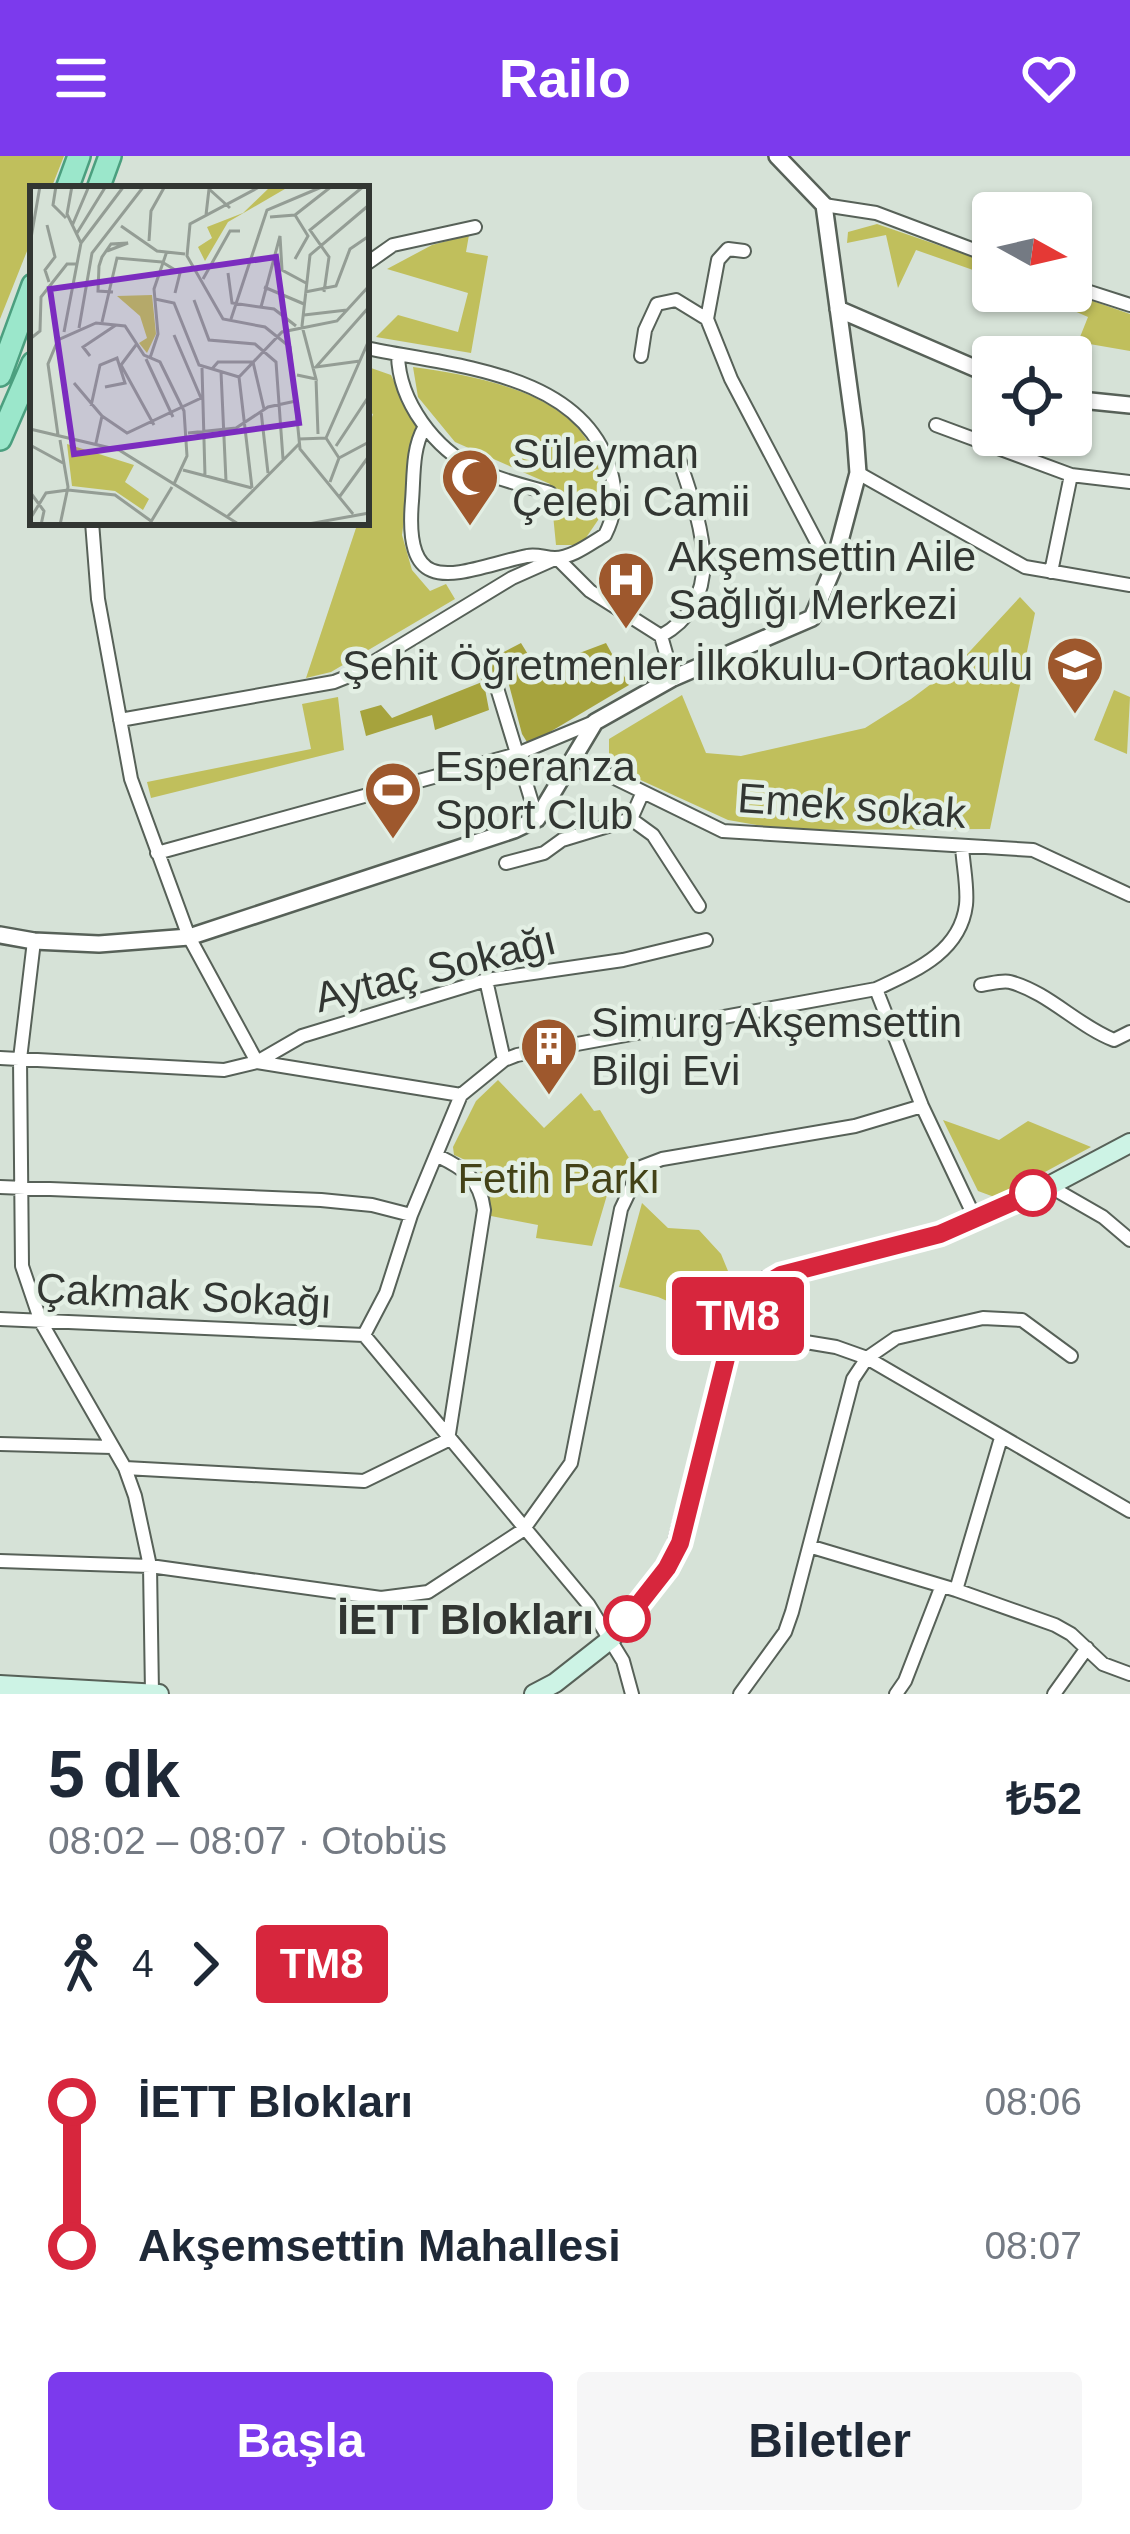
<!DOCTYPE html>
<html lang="tr">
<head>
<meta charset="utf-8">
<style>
  body { margin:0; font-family:Arial,sans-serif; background:#f6f6f7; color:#1f2937; height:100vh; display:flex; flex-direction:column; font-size:45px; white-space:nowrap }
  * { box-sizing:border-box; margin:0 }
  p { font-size:39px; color:#747a83 }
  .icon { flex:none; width:66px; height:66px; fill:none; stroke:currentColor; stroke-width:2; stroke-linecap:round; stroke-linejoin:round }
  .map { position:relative; height:1538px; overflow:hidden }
  .panel { display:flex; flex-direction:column; background:#fff; flex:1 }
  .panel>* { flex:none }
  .badge { padding:0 24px; border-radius:9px; font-size:42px; line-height:78px }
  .needle { width:78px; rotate:98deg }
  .controls { position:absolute; left:972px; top:36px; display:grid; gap:24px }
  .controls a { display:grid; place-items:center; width:120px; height:120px; border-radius:12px; background:#fff; box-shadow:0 3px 9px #0004; font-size:60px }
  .map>.badge { position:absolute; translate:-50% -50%; box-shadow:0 0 0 6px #fff }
  .legs { display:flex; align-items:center; gap:18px; height:132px; padding:0 48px; font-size:39px }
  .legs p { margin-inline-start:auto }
  .headline { display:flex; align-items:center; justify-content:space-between; height:204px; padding:0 48px }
  h1 { font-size:66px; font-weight:700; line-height:90px }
  .action { display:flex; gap:24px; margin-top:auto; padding:24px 48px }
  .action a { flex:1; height:138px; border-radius:12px; background:#7c3aed; color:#fff; font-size:48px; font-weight:700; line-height:138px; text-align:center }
  .action a+a { background:#f6f6f7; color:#1f2937 }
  ul { padding:0 48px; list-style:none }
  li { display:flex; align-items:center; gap:42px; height:144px; font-size:45px }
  li i { display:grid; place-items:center; width:18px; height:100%; margin:0 15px; background:currentColor }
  li i::after { content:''; width:30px; height:30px; margin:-15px; border:9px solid; border-radius:50%; background:#fff }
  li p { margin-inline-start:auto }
  li:first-child i { background:linear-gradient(#0000 50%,currentColor 0) }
  li:last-child i { background:linear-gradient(currentColor 50%,#0000 0) }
  header { display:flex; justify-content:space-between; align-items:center; height:156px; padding:0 48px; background:#7c3aed; color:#fff; font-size:54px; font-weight:700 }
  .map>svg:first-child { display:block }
  .green { fill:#c0bf5c }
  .forest { fill:#a6a33d }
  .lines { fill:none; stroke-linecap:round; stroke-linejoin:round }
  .minor-casing { stroke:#576158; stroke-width:16 }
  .tertiary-casing { stroke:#576158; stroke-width:20 }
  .secondary-casing { stroke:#576158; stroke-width:22 }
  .primary-casing { stroke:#4b9f7f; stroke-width:26 }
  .minor { stroke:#fff; stroke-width:12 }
  .tertiary { stroke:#fff; stroke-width:15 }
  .secondary { stroke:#cdf3e5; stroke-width:18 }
  .primary { stroke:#9be7cb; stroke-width:21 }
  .line-1-casing { stroke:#fff; stroke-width:27 }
  .line-1 { stroke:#d7263d; stroke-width:18 }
  .stop-1-dot { fill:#fff; stroke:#d7263d; stroke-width:6 }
  .labels { text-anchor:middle; stroke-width:9; stroke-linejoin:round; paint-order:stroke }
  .poi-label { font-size:42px; fill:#323632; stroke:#e3efe4; text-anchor:start }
  .street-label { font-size:42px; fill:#323632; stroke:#e3efe4 }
  .park-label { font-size:42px; fill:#434217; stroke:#e3efe4 }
  .stop-label { font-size:42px; font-weight:bold; fill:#323632; stroke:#e3efe4; text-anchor:end }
  .inset-road { fill:none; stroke:#949d95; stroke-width:3 }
  .view { fill:#7b2cbf; fill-opacity:0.15; stroke:#7b2cbf; stroke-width:6 }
  .inset-edge { fill:none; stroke:#323632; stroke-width:6 }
</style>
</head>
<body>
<header><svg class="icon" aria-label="menu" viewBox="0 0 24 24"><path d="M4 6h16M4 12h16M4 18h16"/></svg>Railo<svg class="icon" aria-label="heart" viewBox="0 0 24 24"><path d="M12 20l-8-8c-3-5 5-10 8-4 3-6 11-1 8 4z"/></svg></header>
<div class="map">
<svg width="1130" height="1538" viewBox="0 0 1130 1538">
  <rect width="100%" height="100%" fill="#d6e2d7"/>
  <path class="green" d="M0,0H64L51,33H33V80L0,163Z
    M877,68L993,108V121L916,94L898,132L886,79L847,87L848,76Z
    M469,79L466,96L488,100L471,197L376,181L398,159L458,176L468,137L387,113L432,89Z
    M1029,135H1064L1130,158V195L1078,186L1088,161Z
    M413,211C471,219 568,235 593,296C600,313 603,333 607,351L581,389H556L550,328L455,286L418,241Z
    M371,212L391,219L416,270L402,379L412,414L430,435L446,428L455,443L331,516L306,522L358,366H366V280L373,258L366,255V226Z
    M1020,441L1035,457L990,673L786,674L728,664L623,616L609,599V583L682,539L706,597L741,600L865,572L911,543L959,507Z
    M1114,534L1130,541L1127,598L1094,584Z
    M338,541L344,594L151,642L147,626L311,593L302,548Z
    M498,924L544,972L581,937L594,955L600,954L629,1002L607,1039L592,1090L536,1082L538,1069L491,1060C481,1027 494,1015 454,999L453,991L476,945Z
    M943,964L999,984L1028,965L1091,991L997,1042L978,1035Z
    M642,1047L668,1072L699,1074L721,1098L735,1132L721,1168L658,1141L619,1131Z"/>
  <path class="forest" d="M521,487L537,513L606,487L629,529L533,586H527L522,578L508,525L485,533L489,554L435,574L432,559L366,580L360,555L381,549L392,562L482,526L477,510Z"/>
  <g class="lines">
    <g class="minor-casing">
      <path id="minor" d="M824,49L876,57L993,101
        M366,108L393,89L475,71
        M1071,130L1130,149
        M707,163L718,104L728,93L744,95
        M366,192C449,210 584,215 611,316C617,339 616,357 605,379C591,387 572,402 555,402C545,402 538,398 527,400C461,414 403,449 412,345C414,321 412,293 424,272
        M398,199C399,246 435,293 476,313C499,324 526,330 550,337
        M641,200L645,174L657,148L676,144L707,163L731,223L832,415
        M936,269L1071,319
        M858,317L1025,411L1130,429
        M92,366L98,443L131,623L189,781L257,906L302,880L486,824L623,804L706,784
        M1051,416L1071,319L1130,326
        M661,480C729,442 700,366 680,306
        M497,532L537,663
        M120,564L334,526L354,518L512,422L557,402L590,435L661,480L673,522
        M576,603L723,675L1033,694L1130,739
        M631,663L653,679L699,750
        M157,697L517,598L594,566
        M506,707L544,697L562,684L631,663L642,638
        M34,785L20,903L22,1110L41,1166L125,1312L135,1340L150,1410L152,1537
        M486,824L504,904
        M981,829C990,828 1002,824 1010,826C1048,836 1078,870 1114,884L1130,876
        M876,833L922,950L975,1062
        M0,902L224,914L257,906L461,939
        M1049,1030L1103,1061L1130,1084
        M0,1031L321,1044L372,1049L411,1059
        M0,1163L364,1179
        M733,1174L836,1191L867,1202L1130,1355
        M0,1288L112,1291
        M125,1312L364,1325L448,1284L484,1054C480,1023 465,1013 438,1000
        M812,1391L956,1434L1055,1469L1071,1478L1103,1508L1130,1518
        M0,1405L150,1410L381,1442L428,1436L523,1374L571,1307L621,1053L641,1011L662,1003L855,970L922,950
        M956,1434L1001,1282
        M632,1538L623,1505L588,1448L364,1179L386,1137L411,1059L461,939L504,904L517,899L876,833C914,815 960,797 966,749C968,731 963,709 962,690
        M740,1538L785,1476L792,1456L853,1223L867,1202L896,1182L983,1162L1022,1164L1071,1200
        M896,1538L905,1525L941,1432
        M1054,1538L1087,1492"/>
    </g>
    <g class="tertiary-casing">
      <path id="tertiary" d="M838,153L993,220
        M1071,243L1130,249
        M0,779L34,785L99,788L189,781L514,674L537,663L595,566L673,522L812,462L832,415L858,317L855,276L824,49L777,0"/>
    </g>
    <g class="secondary-casing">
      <path id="secondary" d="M0,1529L159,1538
        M534,1538L555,1527L611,1483L674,1400L741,1151L763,1126L781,1119L957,1072L1049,1030L1130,987"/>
    </g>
    <g class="primary-casing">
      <path id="primary" d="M67,33L79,0
        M98,33L110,0
        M0,219L33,129
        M0,283L33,207"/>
    </g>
    <use href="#minor" class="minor"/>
    <use href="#tertiary" class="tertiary"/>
    <use href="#secondary" class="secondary"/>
    <use href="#primary" class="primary"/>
  </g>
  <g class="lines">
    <g class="line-1-casing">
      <path id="line-1" d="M627,1463L667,1412L680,1387L733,1174L749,1138L781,1119L940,1078L1033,1037"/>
    </g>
    <use href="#line-1" class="line-1"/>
  </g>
  <defs>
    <g id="mosque-pin" transform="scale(3)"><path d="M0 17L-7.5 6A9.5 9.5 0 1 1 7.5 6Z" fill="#9e582d" stroke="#e3efe4"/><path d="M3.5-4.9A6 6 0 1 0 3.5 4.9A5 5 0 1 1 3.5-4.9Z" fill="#fff"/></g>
    <g id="hospital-pin" transform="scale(3)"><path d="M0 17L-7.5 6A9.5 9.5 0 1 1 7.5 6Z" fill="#9e582d" stroke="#e3efe4"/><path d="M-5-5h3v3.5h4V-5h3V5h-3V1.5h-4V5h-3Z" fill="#fff"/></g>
    <g id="school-pin" transform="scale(3)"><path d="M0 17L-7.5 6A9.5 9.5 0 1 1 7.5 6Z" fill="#9e582d" stroke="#e3efe4"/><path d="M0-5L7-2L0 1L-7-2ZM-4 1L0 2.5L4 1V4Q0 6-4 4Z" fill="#fff"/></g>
    <g id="stadium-pin" transform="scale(3)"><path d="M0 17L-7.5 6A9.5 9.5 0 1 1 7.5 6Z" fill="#9e582d" stroke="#e3efe4"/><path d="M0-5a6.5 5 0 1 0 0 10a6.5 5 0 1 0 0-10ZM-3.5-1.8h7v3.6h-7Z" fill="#fff"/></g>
    <g id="building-pin" transform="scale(3)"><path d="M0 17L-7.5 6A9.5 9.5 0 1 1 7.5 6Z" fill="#9e582d" stroke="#e3efe4"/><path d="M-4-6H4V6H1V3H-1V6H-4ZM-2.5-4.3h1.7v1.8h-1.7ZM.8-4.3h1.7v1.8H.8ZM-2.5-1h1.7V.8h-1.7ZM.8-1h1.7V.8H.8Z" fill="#fff"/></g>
  </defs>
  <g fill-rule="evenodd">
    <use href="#mosque-pin" x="470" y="321"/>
    <use href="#hospital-pin" x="626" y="424"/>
    <use href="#school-pin" x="1075" y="509"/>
    <use href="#stadium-pin" x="393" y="634"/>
    <use href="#building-pin" x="549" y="890"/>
  </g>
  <g class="stop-1-dot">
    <circle cx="1033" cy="1037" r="21"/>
    <circle cx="627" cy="1463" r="21"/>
  </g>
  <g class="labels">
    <g class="poi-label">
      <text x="512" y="312">Süleyman<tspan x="512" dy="48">Çelebi Camii</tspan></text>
      <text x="668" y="415">Akşemsettin Aile<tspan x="668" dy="48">Sağlığı Merkezi</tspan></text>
      <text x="1033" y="524" text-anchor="end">Şehit Öğretmenler İlkokulu-Ortaokulu</text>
      <text x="435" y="625">Esperanza<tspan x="435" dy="48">Sport Club</tspan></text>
      <text x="591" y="881">Simurg Akşemsettin<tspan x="591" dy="48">Bilgi Evi</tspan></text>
    </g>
    <g class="street-label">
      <text transform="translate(852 649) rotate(4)" y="15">Emek sokak</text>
      <text transform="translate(435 812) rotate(-14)" y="15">Aytaç Sokağı</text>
      <text transform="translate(184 1139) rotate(3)" y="15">Çakmak Sokağı</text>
    </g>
    <g class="park-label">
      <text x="559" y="1037">Fetih Parkı</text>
    </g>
    <g class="stop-label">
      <text x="594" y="1478">İETT Blokları</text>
    </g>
  </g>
  <g transform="translate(30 30)">
    <rect width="339" height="339" fill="#d6e2d7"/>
    <path d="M241,0H260L198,36L175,75L168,61L182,52L177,41L213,27ZM122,109L126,148L117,167L109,157L117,152L110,130L87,110ZM37,258L104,279L95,296L119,313L113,324L85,305L42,300Z" fill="#c0bf5c"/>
    <path class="inset-road" d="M26,0L23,19L36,32M231,0L160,38L157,70L193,133L235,141L260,161L270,263L323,328M176,29L179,3L200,22M265,29L278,50L265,73M240,31L265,29L302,0M17,39L25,71L15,84L19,96M42,40L59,0M91,40L127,65L155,68M47,47L76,0M119,55L121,25L135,0M51,57L94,0M0,58L10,0M77,65L98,57L81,58L72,71L69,80L68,105L83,106M132,76L150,87L145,107M198,87L202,117L244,123L266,140M173,93L200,45H210M234,101L274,118M275,106L306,100L320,63L339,50M294,106L299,71L280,44L334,0M125,113L144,117L169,179L209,191L252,146L307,135L339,100M164,114L179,154L225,158L246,176L253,273M231,121L250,50L252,84L276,97M274,129L317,124M201,133L237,24L294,0M72,136L87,72L132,76M49,142L62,67L114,0M34,146L51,57L37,28L42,0M0,153L10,145L11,111L37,78H46M106,159L91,179L124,239M60,170L53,161L86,139M120,172L128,148L124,103L137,65M116,173L143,231M330,175L286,181L339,121M172,182L175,290M181,184L188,176H223L234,223M191,186L196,295M267,189L286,193L272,140L280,69L339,19M209,191L222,302M286,193L288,248M44,197L72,230M61,220L70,179L87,172L95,197L75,201M231,225L238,287M0,243L89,264L210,339M158,247L206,242L238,221L266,215M28,249L18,178L28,154L66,137L95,140L114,169L130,176L154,225L157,270L144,298M296,252L339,154M269,253L296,252L309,272M30,254L38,301L30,339M66,257L72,230L97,247L171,212L144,149M0,259L33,277M306,260L339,210M153,284L222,302M300,296L309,272L339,256M0,306L14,325L11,339M310,310L339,270M197,331L269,258M0,333L16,307L38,304L85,309L121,335M119,339L142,301M273,339L339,327"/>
    <path class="view" d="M246,71L269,237L44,268L20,103Z"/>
    <rect width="339" height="339" class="inset-edge"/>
  </g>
</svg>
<div class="controls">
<a><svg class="needle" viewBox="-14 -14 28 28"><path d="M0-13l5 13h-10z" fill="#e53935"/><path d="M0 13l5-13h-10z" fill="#747a83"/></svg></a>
<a><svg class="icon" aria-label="locate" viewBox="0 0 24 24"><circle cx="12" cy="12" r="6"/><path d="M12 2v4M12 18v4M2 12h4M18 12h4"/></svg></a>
</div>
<b class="badge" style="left:738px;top:1160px;background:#d7263d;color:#fff">TM8</b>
</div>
<section class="panel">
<div class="headline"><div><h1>5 dk</h1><p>08:02 – 08:07 · Otobüs</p></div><b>₺52</b></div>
<div class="legs"><svg class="icon" aria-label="walk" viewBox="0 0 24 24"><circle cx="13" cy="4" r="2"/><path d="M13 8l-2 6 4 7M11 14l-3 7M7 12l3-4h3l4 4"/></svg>4<svg class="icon" aria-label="forward" viewBox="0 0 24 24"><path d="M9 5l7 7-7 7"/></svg><b class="badge" style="background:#d7263d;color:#fff">TM8</b></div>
<ul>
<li><i style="color:#d7263d"></i><b>İETT Blokları</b><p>08:06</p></li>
<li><i style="color:#d7263d"></i><b>Akşemsettin Mahallesi</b><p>08:07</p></li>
</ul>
<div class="action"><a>Başla</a><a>Biletler</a></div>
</section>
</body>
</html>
